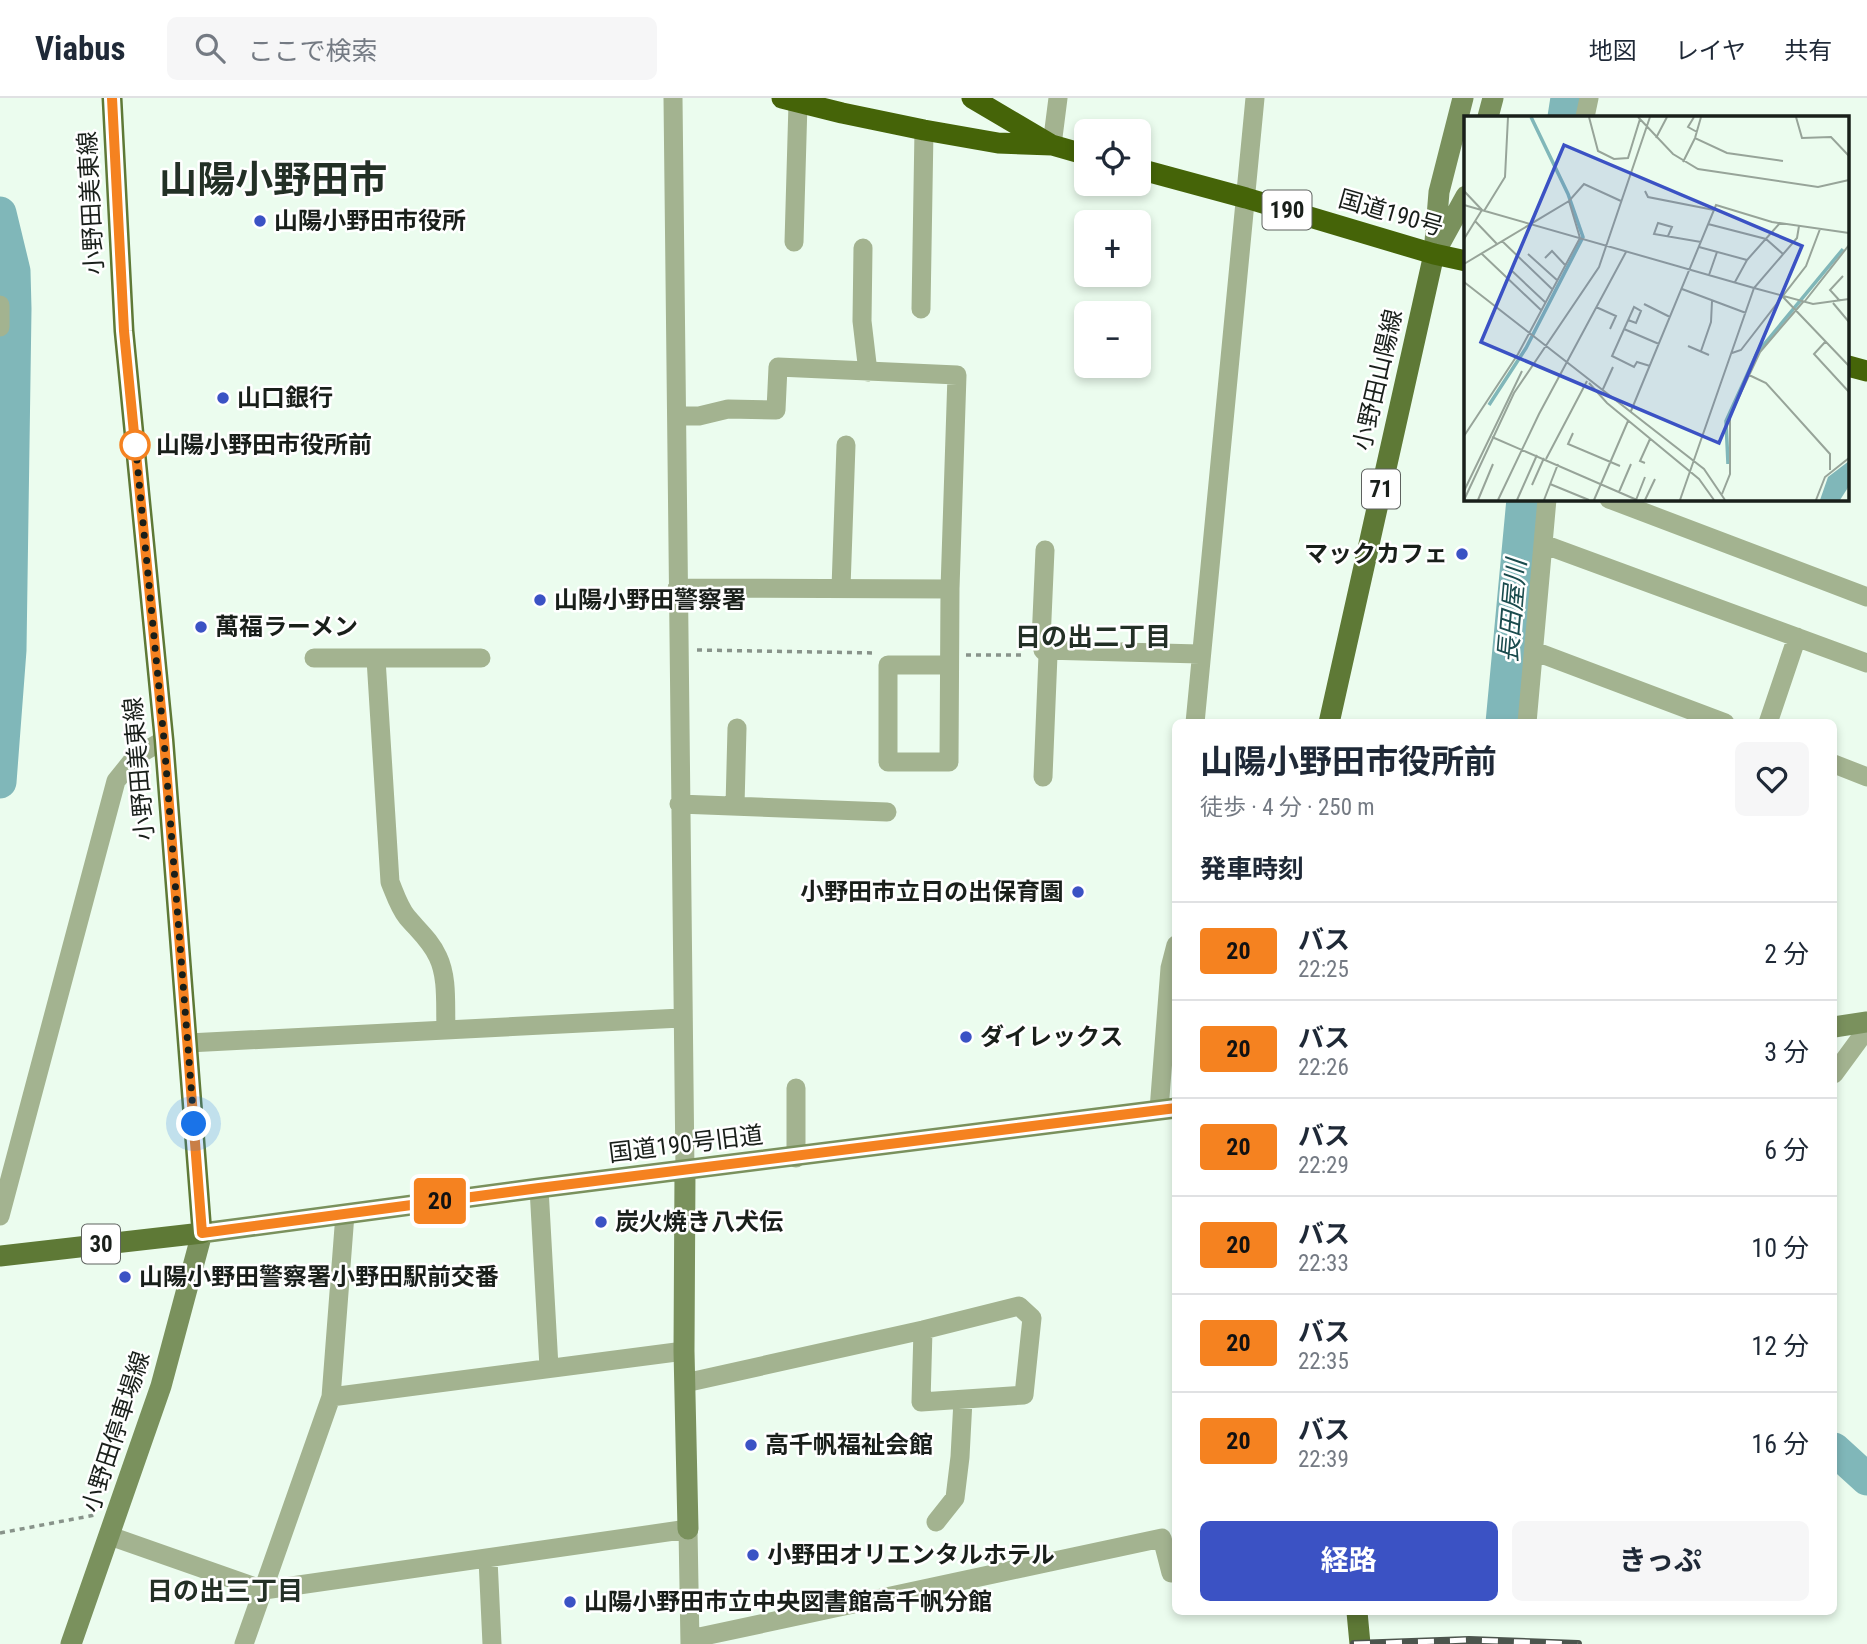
<!DOCTYPE html>
<html lang="ja">
<head>
<meta charset="utf-8">
<style>
  body { margin:0; font-family:"Roboto Condensed","Noto Sans JP",sans-serif; background:#f6f6f7; color:#1f2937; height:100vh; display:flex; flex-direction:column; font-size:26px; white-space:nowrap }
  * { box-sizing:border-box; margin:0 }
  p { font-size:23px; color:#747a83 }
  .icon { flex:none; width:38px; height:38px; fill:none; stroke:currentColor; stroke-width:2; stroke-linecap:round; stroke-linejoin:round }
  .map { position:relative; flex:1; overflow:hidden }
  .sheet { position:absolute; left:1172px; top:621px; width:665px; height:896px; display:flex; flex-direction:column; background:#fff; border-radius:10px; box-shadow:0 4px 10px #0003 }
  .sheet>* { flex:none }
  .badge { padding:0 14px; border-radius:5px; font-size:24px; line-height:46px }
  .controls { position:absolute; left:1074px; top:21px; display:grid; gap:14px }
  .controls a { display:grid; place-items:center; width:77px; height:77px; border-radius:10px; background:#fff; box-shadow:0 4px 10px #0003; font-size:35px }
  .you { position:absolute; width:35px; height:35px; margin:-18px; border:5px solid #fff; border-radius:50%; background:#1a73e8; box-shadow:0 0 0 10px #1a73e833 }
  .map>.badge { position:absolute; translate:-50% -50%; box-shadow:0 0 0 4px #fff }
  h2 { padding:0 28px; font-size:26px; line-height:63px }
  .round { display:grid; place-items:center; flex:none; width:74px; height:74px; border-radius:10px; background:#f6f6f7 }
  .headline { display:flex; align-items:center; justify-content:space-between; height:119px; padding:0 28px }
  h1 { font-size:33px; font-weight:700; line-height:52px }
  .button { display:flex; gap:14px; margin-top:auto; padding:14px 28px }
  .button a { flex:1; height:80px; border-radius:10px; background:#3b52c4; color:#fff; font-size:28px; font-weight:700; line-height:80px; text-align:center }
  .button a+a { background:#f6f6f7; color:#1f2937 }
  ul { padding:0; list-style:none }
  li { display:flex; align-items:center; gap:21px; height:98px; padding:0 28px; border-top:2px solid #e0e1e3 }
  li div { flex:1 }
  li b { display:block; font-size:26px }
  li em { font-style:normal }
  li .badge { min-width:77px; font-weight:700; text-align:center }
  header { display:flex; align-items:center; gap:42px; box-sizing:border-box; height:98px; padding:0 35px; background:#fff; border-bottom:2px solid #e0e1e3 }
  header strong { font-size:33px }
  nav { display:flex; gap:38px; margin-inline-start:auto; font-size:24px }
  .search { width:490px; height:63px; background:#f6f6f7; display:flex; align-items:center; gap:18px; box-sizing:border-box; padding:0 24px; border-radius:10px; color:#747a83; font-size:26px }
  .map>svg:first-child { display:block }
  .lines { fill:none; stroke-linecap:round; stroke-linejoin:round }
  .river { stroke:#80b7b9; stroke-width:33 }
  .path { stroke:#88938a; stroke-width:3.5; stroke-dasharray:5 5; stroke-linecap:butt }
  .street { stroke:#a3b390; stroke-width:19 }
  .secondary { stroke:#7a915d; stroke-width:21 }
  .primary { stroke:#5e7936; stroke-width:21 }
  .highway { stroke:#456408; stroke-width:21 }
  .rail-casing { stroke:#4c554d; stroke-width:8 }
  .rail { stroke:#fff; stroke-width:5; stroke-dasharray:16; stroke-linecap:butt }
  .line-casing { stroke:#fff; stroke-width:16 }
  .line { stroke:#f58220; stroke-width:10 }
  .walk { stroke:#191f1a; stroke-width:7; stroke-dasharray:0 12.6 }
  .poi-dot { fill:#3b52c4; stroke:#fff; stroke-width:2.5 }
  .stop-dot { fill:#fff; stroke:#f58220; stroke-width:3.5 }
  .labels { text-anchor:middle; stroke-width:5; stroke-linejoin:round; paint-order:stroke }
  .shield { fill:#fff; stroke:#5e625f; stroke-width:2 }
  .shield-label { font-size:23px; font-weight:bold; fill:#191f1a }
  .street-label { font-size:24px; fill:#191f1a; stroke:#fff }
  .poi-label { font-size:24px; font-weight:bold; fill:#191f1a; stroke:#fff; text-anchor:start }
  .stop-label { font-size:24px; font-weight:bold; fill:#191f1a; stroke:#fff; text-anchor:start }
  .water-label { font-size:26px; font-style:italic; fill:#1a4b4d; stroke:#fff }
  .neighbourhood-label { font-size:26px; font-weight:bold; fill:#233026; stroke:#fff }
  .town-label { font-size:38px; font-weight:bold; fill:#233026; stroke:#fff }
  .inset-river { fill:none; stroke:#80b7b9; stroke-width:3.5 }
  .inset-road { fill:none; stroke:#97a499; stroke-width:2 }
  .view { fill:#3b52c4; fill-opacity:0.15; stroke:#3b52c4; stroke-width:3.5 }
  .inset-edge { fill:none; stroke:#191f1a; stroke-width:3.5 }
</style>
</head>
<body>
<header>
<strong>Viabus</strong>
<div class="search"><svg class="icon" aria-label="search" viewBox="0 0 24 24"><circle cx="10" cy="10" r="6"/><path d="M15 15l6 6"/></svg>ここで検索</div>
<nav><a>地図</a><a>レイヤ</a><a>共有</a></nav>
</header>
<div class="map">
<svg width="1867" height="1546" viewBox="0 0 1867 1546">
  <rect width="100%" height="100%" fill="#ebfcee"/>
  <g class="lines">
    <path class="river" d="M1564,19L1567,0
      M0,115L14,173L15,211L10,552L0,684
      M1502,625L1523,401
      M1834,1351L1867,1381"/>
    <path class="path" d="M697,552L875,555
      M966,557H1025
      M0,1435L95,1417"/>
    <path class="street" d="M673,0L685,1073
      M1585,19L1589,0
      M1052,47L1058,0
      M794,144L798,5
      M863,150L862,223L868,274
      M0,207V229
      M921,211L924,32
      M677,318H699L728,311L776,312L778,269L957,277L950,491L949,664H888V567H949
      M1609,401L1867,499
      M1543,446L1867,565
      M1045,452L1041,543L1043,552L1200,556
      M677,490L950,491
      M841,490L846,347
      M1043,552L1048,557L1043,679
      M1534,553L1725,625
      M314,560H481
      M376,561L390,784C395,796 399,809 407,819C418,832 431,843 438,859C448,880 445,907 446,930
      M1195,625L1255,0
      M1527,625L1547,401
      M1768,625L1797,539
      M1834,666L1867,679
      M679,706L887,714
      M735,708L737,630
      M188,945L681,920
      M1834,976L1867,931
      M796,990V1060
      M1159,1012L1170,870L1176,847
      M539,1090L549,1269
      M0,1118L116,683L136,658L164,642
      M685,1285L923,1232L1019,1208L1032,1220L1024,1297L921,1304L923,1232
      M331,1299L684,1253
      M936,1424L955,1400L960,1359L963,1302
      M110,1438L264,1492L688,1431L690,1546
      M488,1461L492,1546
      M690,1541L1162,1440L1171,1475L1176,1474
      M244,1546L331,1299L345,1116"/>
    <path class="secondary" d="M1488,19L1493,0
      M1438,149L1466,98
      M1434,156L1439,94L1463,0
      M1834,929L1867,924
      M685,1073L684,1253L688,1431
      M71,1546L161,1288L202,1135L539,1090L1176,1010"/>
    <path class="primary" d="M1329,625L1434,156
      M0,1158L202,1135L164,642L124,233L112,0
      M1357,1514L1360,1546"/>
    <path class="highway" d="M782,0L842,15L924,32L998,45L1052,47L1087,57
      M972,0L1050,46
      M1139,71L1246,100L1434,156L1466,163
      M1848,268L1867,273"/>
    <g class="rail-casing">
      <path id="rail" d="M1354,1546L1469,1542L1578,1546"/>
    </g>
    <use href="#rail" class="rail"/>
  </g>
  <g class="lines">
    <g class="line-casing">
      <path id="line" d="M112,0L124,233L164,642L202,1135L539,1090L1176,1010"/>
    </g>
    <use href="#line" class="line"/>
    <path class="walk" d="M135,347V342L164,642L194,1026"/>
  </g>
  <g class="poi-dot">
    <circle cx="260" cy="123" r="7"/>
    <circle cx="223" cy="300" r="7"/>
    <circle cx="1462" cy="456" r="7"/>
    <circle cx="540" cy="502" r="7"/>
    <circle cx="201" cy="529" r="7"/>
    <circle cx="1078" cy="794" r="7"/>
    <circle cx="966" cy="939" r="7"/>
    <circle cx="601" cy="1124" r="7"/>
    <circle cx="125" cy="1179" r="7"/>
    <circle cx="751" cy="1347" r="7"/>
    <circle cx="753" cy="1457" r="7"/>
    <circle cx="570" cy="1504" r="7"/>
  </g>
  <circle class="stop-dot" cx="135" cy="347" r="14"/>
  <g class="labels">
    <g class="shield">
      <rect x="1262.5" y="92.5" width="49" height="39" rx="5"/>
      <rect x="1362" y="371.5" width="38" height="39" rx="5"/>
      <rect x="82" y="1126.5" width="38" height="39" rx="5"/>
    </g>
    <g class="shield-label">
      <text x="1287" y="120">190</text>
      <text x="1381" y="399">71</text>
      <text x="101" y="1154">30</text>
    </g>
    <g class="street-label">
      <text transform="translate(91 105) rotate(-93)" y="8">小野田美東線</text>
      <text transform="translate(1391 115) rotate(16)" y="8">国道190号</text>
      <text transform="translate(1378 282) rotate(-77)" y="8">小野田山陽線</text>
      <text transform="translate(139 671) rotate(-95)" y="8">小野田美東線</text>
      <text transform="translate(686 1046) rotate(-7)" y="8">国道190号旧道</text>
      <text transform="translate(116 1334) rotate(-72)" y="8">小野田停車場線</text>
    </g>
    <g class="poi-label">
      <text x="274" y="131">山陽小野田市役所</text>
      <text x="237" y="308">山口銀行</text>
      <text x="1448" y="464" text-anchor="end">マックカフェ</text>
      <text x="554" y="510">山陽小野田警察署</text>
      <text x="215" y="537">萬福ラーメン</text>
      <text x="1064" y="802" text-anchor="end">小野田市立日の出保育園</text>
      <text x="980" y="947">ダイレックス</text>
      <text x="615" y="1132">炭火焼き八犬伝</text>
      <text x="139" y="1187">山陽小野田警察署小野田駅前交番</text>
      <text x="765" y="1355">高千帆福祉会館</text>
      <text x="767" y="1465">小野田オリエンタルホテル</text>
      <text x="584" y="1512">山陽小野田市立中央図書館高千帆分館</text>
    </g>
    <g class="stop-label">
      <text x="156" y="355">山陽小野田市役所前</text>
    </g>
    <g class="water-label">
      <text transform="translate(1512 513) rotate(-85)" y="9">長田屋川</text>
    </g>
    <g class="neighbourhood-label">
      <text x="1093" y="548">日の出二丁目</text>
      <text x="225" y="1502">日の出三丁目</text>
    </g>
    <g class="town-label">
      <text x="273" y="95">山陽小野田市</text>
    </g>
  </g>
  <g transform="translate(1464 18)">
    <rect width="385" height="385" fill="#ebfcee"/>
    <path d="M385,345V370L376,384H356L364,361Z" fill="#80b7b9"/>
    <path class="inset-river" d="M25,289L62,232L119,121L104,78L67,1M264,348L262,305L293,237L379,133"/>
    <path class="inset-road" d="M125,1L134,35L150,43L164,42L176,3M174,1L209,38L234,53L354,71L385,64M230,1L224,11L233,16M332,1L338,22L367,21L385,40M192,22L203,1M231,22L237,1M219,46L231,22L263,37L319,45M0,75L18,94L0,123M181,75L184,81L250,94M0,89L290,172M20,95L41,61L44,1M11,105L33,128M244,108L302,123L319,138M204,120L208,111L194,107L190,118L237,126M38,125L89,174M235,131L283,144M18,138L78,195M64,138L94,165M81,142L88,135L102,150M0,148L105,85L120,68L157,85M47,154L82,187M245,159L253,136M0,166L240,353L261,384M271,166L283,144L316,107M290,172L349,188L385,183M218,173L282,197M319,181L385,250M341,185L385,129M376,185L366,174L379,160M369,187L385,206M180,188L206,201M132,191L152,200L146,213M164,204L172,207L177,195L170,191L148,240L170,251L173,246L186,250M160,213L195,228M362,225L350,238L385,276M224,230L245,239M237,235L247,206L248,185M268,237L277,234L342,150L356,113M285,259L302,267L366,338V354M125,267L143,287L235,363L250,384M139,273L149,251M167,295L252,89L308,106L385,117M109,317L104,328L156,350M0,320L54,238L116,122L105,85M28,321L173,384M82,343L123,265M181,347L176,345L186,323M86,368L125,384M68,369L80,342M0,375L58,255M155,376L167,348M258,378L266,358V300L296,236L339,186M0,384L50,277L135,151L186,1M14,384L29,348M34,384L75,298L162,136M53,384L73,339M80,384L94,348M130,384L164,305M172,384L181,361M181,384L191,363M216,384L290,172L333,122L335,110M352,384L361,361L385,342"/>
    <path class="view" d="M100,29L338,130L255,327L17,226Z"/>
    <rect width="385" height="385" class="inset-edge"/>
  </g>
</svg>
<div class="controls">
<a><svg class="icon" aria-label="locate" viewBox="0 0 24 24"><circle cx="12" cy="12" r="6"/><path d="M12 2v4M12 18v4M2 12h4M18 12h4"/></svg></a>
<a>+</a>
<a>−</a>
</div>
<div class="you" style="left:194px;top:1026px"></div>
<b class="badge" style="left:440px;top:1103px;background:#f58220;color:#111">20</b>
<section class="sheet">
<div class="headline"><div><h1>山陽小野田市役所前</h1><p>徒歩 · 4 分 · 250 m</p></div><a class="round"><svg class="icon" aria-label="heart" viewBox="0 0 24 24"><path d="M12 20l-8-8c-3-5 5-10 8-4 3-6 11-1 8 4z"/></svg></a></div>
<h2>発車時刻</h2>
<ul>
<li><span class="badge" style="background:#f58220;color:#111">20</span><div><b>バス</b><p>22:25</p></div><em>2 分</em></li>
<li><span class="badge" style="background:#f58220;color:#111">20</span><div><b>バス</b><p>22:26</p></div><em>3 分</em></li>
<li><span class="badge" style="background:#f58220;color:#111">20</span><div><b>バス</b><p>22:29</p></div><em>6 分</em></li>
<li><span class="badge" style="background:#f58220;color:#111">20</span><div><b>バス</b><p>22:33</p></div><em>10 分</em></li>
<li><span class="badge" style="background:#f58220;color:#111">20</span><div><b>バス</b><p>22:35</p></div><em>12 分</em></li>
<li><span class="badge" style="background:#f58220;color:#111">20</span><div><b>バス</b><p>22:39</p></div><em>16 分</em></li>
</ul>
<div class="button"><a>経路</a><a>きっぷ</a></div>
</section>
</div>
</body>
</html>
